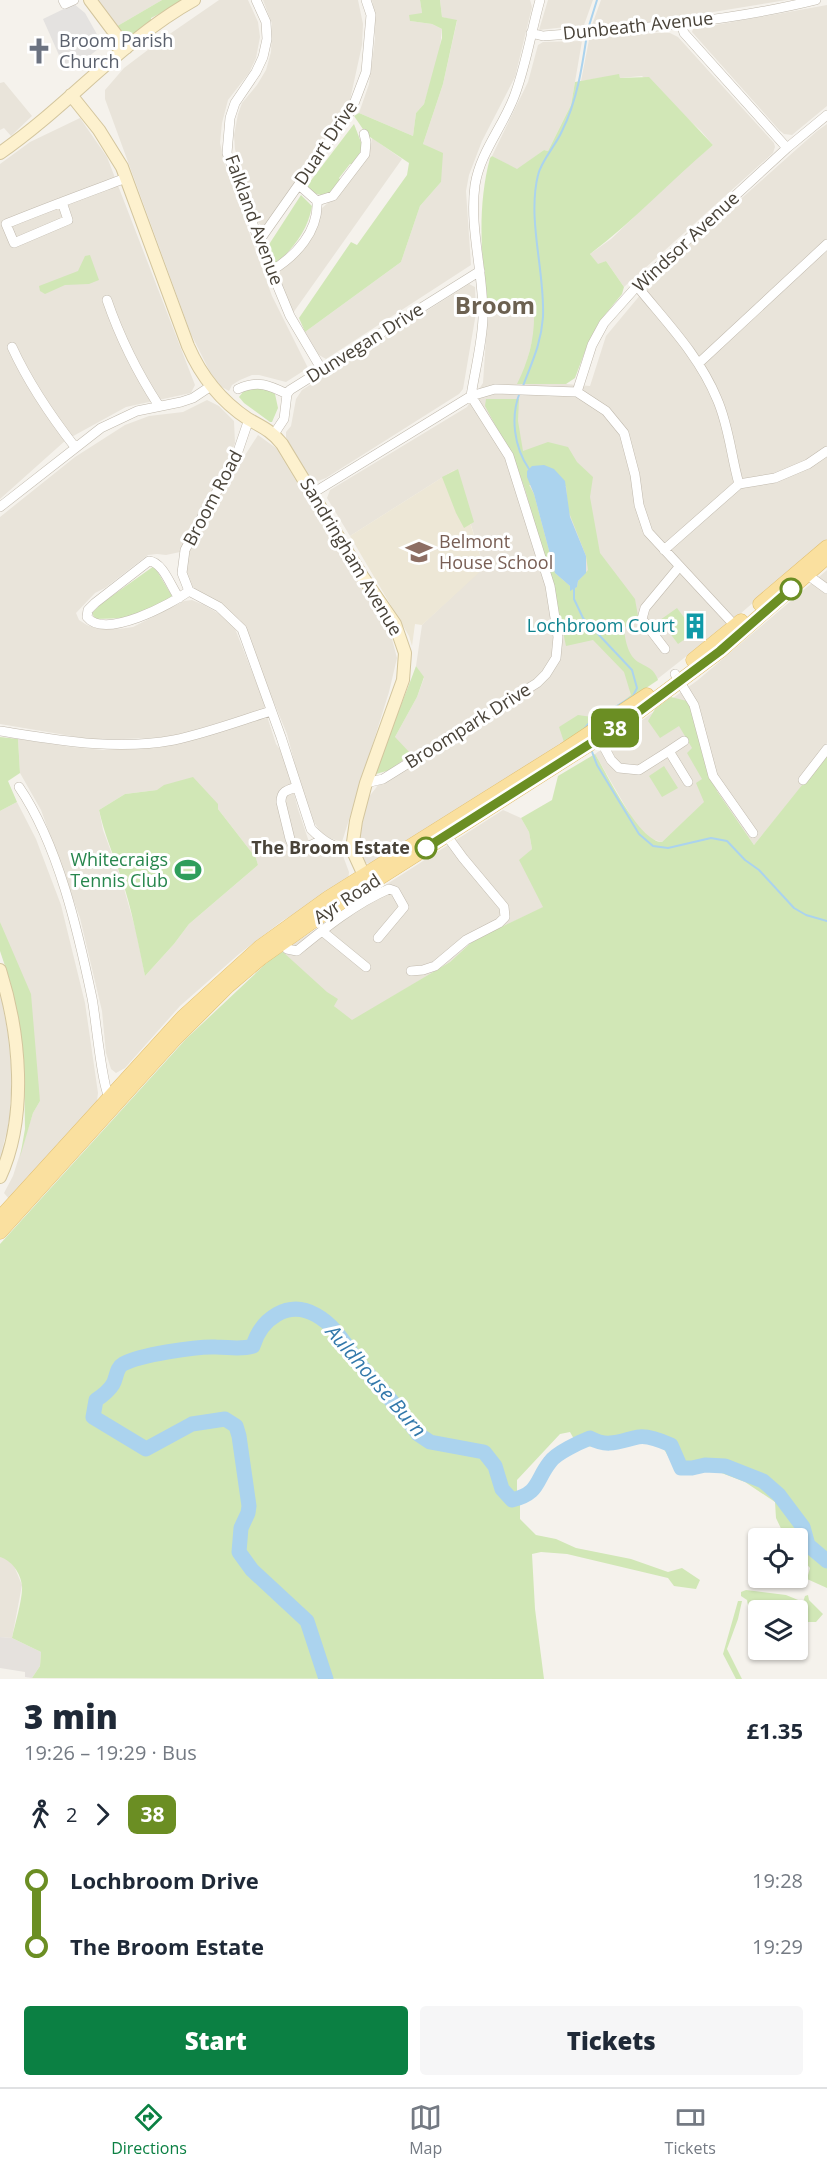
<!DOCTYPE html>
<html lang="en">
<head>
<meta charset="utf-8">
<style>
  body { margin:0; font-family:"Open Sans",sans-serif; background:#f6f6f7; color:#1f2937; height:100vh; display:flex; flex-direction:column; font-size:22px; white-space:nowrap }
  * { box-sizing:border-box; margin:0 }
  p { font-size:20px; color:#747a83 }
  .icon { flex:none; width:33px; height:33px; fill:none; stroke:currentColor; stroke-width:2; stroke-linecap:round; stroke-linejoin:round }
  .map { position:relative; height:1679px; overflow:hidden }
  .side { display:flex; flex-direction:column; background:#fff; flex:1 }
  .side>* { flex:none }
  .badge { padding:0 12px; border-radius:9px; font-size:21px; line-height:39px }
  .controls { position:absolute; left:748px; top:1528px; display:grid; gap:12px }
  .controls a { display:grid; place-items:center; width:60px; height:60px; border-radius:6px; background:#fff; box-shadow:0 2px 4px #0004; font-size:30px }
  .map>.badge { position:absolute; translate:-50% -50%; box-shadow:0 0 0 3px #fff }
  .legs { display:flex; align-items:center; gap:9px; height:66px; padding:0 24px; font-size:20px }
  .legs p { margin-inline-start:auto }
  .summary { display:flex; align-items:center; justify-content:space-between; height:102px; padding:0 24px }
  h1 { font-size:33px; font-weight:800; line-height:45px }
  .primary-button { display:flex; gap:12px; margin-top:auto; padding:12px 24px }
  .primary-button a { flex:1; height:69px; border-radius:6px; background:#0b8043; color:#fff; font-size:24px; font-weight:800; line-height:69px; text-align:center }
  .primary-button a+a { background:#f6f6f7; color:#1f2937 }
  ul { padding:0 24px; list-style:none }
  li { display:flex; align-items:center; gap:21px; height:66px; font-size:22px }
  li i { display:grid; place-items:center; width:9px; height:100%; margin:0 8px; background:currentColor }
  li i::after { content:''; width:15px; height:15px; margin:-8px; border:4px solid; border-radius:50%; background:#fff }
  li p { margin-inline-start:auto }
  li:first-child i { background:linear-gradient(#0000 50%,currentColor 0) }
  li:last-child i { background:linear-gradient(currentColor 50%,#0000 0) }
  .dock { display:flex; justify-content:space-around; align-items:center; height:84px; border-top:2px solid #e0e1e3; background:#fff; font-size:16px; color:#747a83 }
  .dock a { display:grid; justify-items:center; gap:3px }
  .dock .current { color:#0b8043 }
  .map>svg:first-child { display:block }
  .residential { fill:#e9e4da; fill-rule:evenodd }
  .industrial { fill:#e5e1dd }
  .education { fill:#ede7d6 }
  .green { fill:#d1e7b6; fill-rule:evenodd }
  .parking { fill:#e4e2e0 }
  .water { fill:#abd3ee }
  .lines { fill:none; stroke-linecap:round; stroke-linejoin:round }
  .stream { stroke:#abd3ee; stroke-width:2 }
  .river { stroke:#abd3ee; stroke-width:15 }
  .street-casing { stroke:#c1baae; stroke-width:10 }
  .secondary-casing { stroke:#d3c59d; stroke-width:14 }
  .primary-casing { stroke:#e0be6f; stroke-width:15 }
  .street { stroke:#fff; stroke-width:9 }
  .secondary { stroke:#fdf1ce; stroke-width:12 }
  .primary { stroke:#fae09f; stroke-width:14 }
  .line-1-casing { stroke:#fff; stroke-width:14 }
  .line-1 { stroke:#6b8e23; stroke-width:9 }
  .stop-1-dot { fill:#fff; stroke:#6b8e23; stroke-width:3 }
  .labels { text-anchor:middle; stroke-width:6; stroke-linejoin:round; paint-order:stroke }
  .street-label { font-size:18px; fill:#494339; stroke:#fff }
  .worship-label { font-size:18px; fill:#5b616d; stroke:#fff; text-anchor:start }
  .education-label { font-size:18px; fill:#785e54; stroke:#fff; text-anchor:start }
  .culture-label { font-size:18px; fill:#0d838f; stroke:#fff; text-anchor:end }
  .stop-label { font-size:18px; font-weight:bold; fill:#494339; stroke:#fff; text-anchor:end }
  .leisure-label { font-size:18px; fill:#27864d; stroke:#fff; text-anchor:end }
  .water-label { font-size:20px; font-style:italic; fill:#3379ab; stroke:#fff }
  .district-label { font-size:24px; font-weight:bold; fill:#6c6151; stroke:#fff }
</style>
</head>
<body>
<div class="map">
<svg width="827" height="1679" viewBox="0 0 827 1679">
  <rect width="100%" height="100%" fill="#f5f2ec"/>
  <path class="residential" d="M98,0H162L114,28Z
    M219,0H248L258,22L260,37L256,58L249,73L228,100L222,123L220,143L225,165L272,296L308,368L286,382L259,375H252L240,380L232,385L229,391L220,386L210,372L191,334L105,99V90L124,68L161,40Z
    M263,0H358L363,24L362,45L350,100L342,115L268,222L262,226L258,223L245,184L235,149L234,135L238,114L242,103L257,85L266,70L271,52L272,24Z
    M372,0H420L422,13L410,21L432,24L442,29L440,48L436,64L424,104L416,113L413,136L359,113L369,84L375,39V16Z
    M440,0H530L532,7L515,77L482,141L469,175L466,191L471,265L326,359L319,355L305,332L401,262L420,206L441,182L432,149L423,144L443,84L457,21L442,17Z
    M548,0H593L584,25L539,30Z
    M601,0H787L652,22L592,25Z
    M827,5V106L792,135L784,134L779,130L692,32L693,29Z
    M657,33H670L678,37L774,143L775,147L773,153L624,287L606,261L598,265L590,254L611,239L685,168L713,145L701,131L642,76L620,78L619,75L581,81L589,40L592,38Z
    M582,41L571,105L548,151L544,150L517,170L492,156L528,82L538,45L543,42Z
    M4,82L32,116L11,136L4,128L0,130V83Z
    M80,118L107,157L195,385L191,393L126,407L66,440L0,499V164L30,142Z
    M827,124V539L740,614L646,688L597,722L369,864L363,862L358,843L368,798L390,770L395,737L417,697L424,678L416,666L422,625L484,567L454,470L350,536L327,498L330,490L467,407L483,383L488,309L534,310L535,330L526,365L518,384H566L590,386L606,336L661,270L817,131Z
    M372,138L402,159L293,313L277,272L305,248L318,226L322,208L343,190L362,164L369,154Z
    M469,284L475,287L476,313L463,389L459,394L326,478L318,481L309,477L286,438V432L291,426L296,399L302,390Z
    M207,400L219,406L234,421L235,443L222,477L206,503L180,552L166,555L157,554L148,555L105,588L95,593L76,613L79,620L87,625L98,629H119L133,627L184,601L192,600L204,605L223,616L234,626L265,705L264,709L175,736L150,738L95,740L0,724V517L75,457L125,425L149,416L183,412Z
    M258,435L276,448L392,639L397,658L389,692L342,842L323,836L308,813L287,734L240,620L208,596L196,591L189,585L185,570L186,556L208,513Z
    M827,570V743L799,780L803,785L754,845L717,791L662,842L651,839L639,830L595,754L698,680Z
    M267,716L276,744L284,755L298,809L309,842L319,853L343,856L349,872L348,882L282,921L239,954L180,1006L125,1068L116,1073L111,1069L106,1053L102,1011L80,918L41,810L20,773L18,739L71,747L104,750L171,745ZM157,790L218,809L256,858L258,865L189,924L174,944L145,976L136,931L121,878L103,830L99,810L125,794Z
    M17,802L36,839L61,905L85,1003L98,1093L97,1101L9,1199L4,1193L13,1176L33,1113L40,1101L0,922V811Z
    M503,810L521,818L529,832L532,849L520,860L544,907L474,940L450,962L352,1021L274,956Z
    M0,989L8,1035L12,1074L9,1122L0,1158Z
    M0,1557L6,1558L14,1566L22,1585L12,1638L0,1637Z"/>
  <path class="industrial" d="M0,1637L12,1638L41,1652L40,1666L32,1678L25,1677V1672L0,1668Z"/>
  <path class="education" d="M454,470L484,568L422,625L415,624L412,646L409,636L350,536Z"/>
  <path class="green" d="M162,0H187L151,18V20C142,30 137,36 123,37L114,28Z
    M420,0H440L442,17L457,20L443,84L423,144L443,153L441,182L420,206L401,262L305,332L299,318L351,242L357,245L407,175L409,163L367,135L354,116L359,113L413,136L416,113L424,104L442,38V29L432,24L410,21L409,15L422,13Z
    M619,74L620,78L649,77L713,145C671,180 634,221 590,254L598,264L606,261L624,287L622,294L599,322L587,346L575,378L566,384H517C529,360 535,337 534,310L488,309C481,259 477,207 490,158L492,156L517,169L544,150L548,151L571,105L575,82Z
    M354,124L364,150L354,164H350L339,178L342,182C330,195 322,201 306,187Z
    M301,195L312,206C308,230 294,247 277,263L272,261L268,246Z
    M90,255L99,280L89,284L65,285L45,294L40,291L39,286L78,271L85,256Z
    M246,388L267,389L275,394L278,408L272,422H270L244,403L239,397Z
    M486,399H519L518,421L523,451L548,442L568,447L577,462L593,477L590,497L600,553L635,599L638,616L624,628C625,640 628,657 640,663C649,668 654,669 658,680L646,688L564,742L559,727L578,715L592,717L621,703L631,695L624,672L593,640L566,646L556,599L525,489L516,464L485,406ZM529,485L566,486L568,510L586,556L588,570L578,581L577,587L570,590V586L555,573L534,494Z
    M458,469L474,522L464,528L456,513L442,477Z
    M154,566L172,596L171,599L128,618L95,619L92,613L102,603Z
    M677,608L695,632L678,644L660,620Z
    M416,666L424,677L417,697L395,737L411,754L390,770L376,774C387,737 403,702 416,666Z
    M671,697L687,701L691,705L708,770L717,791L754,845L827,754V1588L807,1579L810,1568L798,1554V1539H786L776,1518L775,1502L745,1482L711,1469L675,1468L654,1432L604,1447L578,1446L570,1432L560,1434L517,1480V1492L520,1494V1519L536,1535L556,1539L576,1548L631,1559L668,1572L682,1568L700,1580L696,1589L674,1586L668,1578L567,1554L541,1552L532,1554L535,1609L544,1679L32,1678L40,1666L41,1652L12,1638C15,1624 23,1598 22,1586C21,1573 11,1560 0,1557V1244L186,1039L274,956L283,952L327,992L338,999L334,1006L352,1020L450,962L474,940L543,907L519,860L532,849L529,832L521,818L552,800L558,776L595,754C607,774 639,842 662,842L704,802L696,783L702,779L687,753L692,748L679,726L660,738L648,721L655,709Z
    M0,737L18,739L20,773L8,781L17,802L0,811Z
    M664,766L678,788L662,797L649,776Z
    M193,777L218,804V809L256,858L258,865L189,924L174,944L145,976C138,943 132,909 121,877C113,854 104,833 99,810L125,794L157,790L164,785Z
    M0,922L31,994L40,1101L33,1113L20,1157L25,1129L24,1061L10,981L0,951Z
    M746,1590L786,1595L803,1602L805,1596L808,1595L809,1600L823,1614L816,1622H805L802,1613L800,1612L798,1619V1611H759V1617C751,1614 748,1608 747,1600L741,1596V1592Z
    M738,1601H742L738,1619L727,1649L742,1679H736L723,1654Z"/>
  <path class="parking" d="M74,4L85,13L103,45L82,62L66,66L64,62H62L43,19Z"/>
  <path class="water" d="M544,465L554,469L565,481L570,517L586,556V573L578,581L577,587L570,591V586L555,573L534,494L527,477V471L532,466Z"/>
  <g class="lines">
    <path class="stream" d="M588,29L597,0
      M523,386C532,362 541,344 543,317C545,271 527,220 538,175C541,161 556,145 562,131C577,101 582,68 587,34
      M520,392C510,417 514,447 529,469
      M574,587V599L583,618L632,670L637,688L633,696L588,724L584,729
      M591,749L597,765L639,834L653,846L668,848L711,838L727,841L745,860L759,870L794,908L806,915L827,921"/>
    <path class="river" d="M326,1679L307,1621L252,1570L239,1552L241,1528L248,1513L249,1506L239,1436L236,1426L225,1419L192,1424L146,1449L93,1417L96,1400C102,1396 109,1391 113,1384C117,1377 116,1368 123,1364C139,1355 197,1346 216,1347C229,1347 240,1350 253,1346C261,1319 288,1299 316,1315C336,1326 346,1346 359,1363C379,1387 400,1409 418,1434L430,1442L484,1452L495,1466L502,1489L512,1500C540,1493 535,1481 550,1462C556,1453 580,1442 590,1438C608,1448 620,1441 638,1437C648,1435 662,1441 671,1445L681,1468H692L705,1465L725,1466L763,1481L779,1495L803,1527L808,1545L827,1561"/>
    <g class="street-casing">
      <path id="street" d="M63,0L65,4L74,0
        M256,0L266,22L267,39L263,57L256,72L235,103L230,118L227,153L259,241L290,316L322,370
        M681,23L684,33L787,148
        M531,33L543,36C634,29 727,22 816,0
        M299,185L317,201
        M62,202L68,220L14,243L6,224C45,208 86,193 126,178
        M259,241L352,109L366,72L371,15L366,0
        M271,271C296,256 319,231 317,201L333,196L365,154L366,142L364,134
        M637,286C666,322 699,355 717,399C729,426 731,456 739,484
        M107,300C120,338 137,372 159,406
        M12,347C29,384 50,415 75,447
        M700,362L827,244
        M238,389C258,380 269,385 287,394
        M577,392L592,345L604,323L637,286L787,148L827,115
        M249,419L234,463L204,513L185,550L182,573L189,591L219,607L242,629L281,737L311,829C324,842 333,848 352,849
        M274,434L284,419L287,394L290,390L480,271
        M313,493L471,396L495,389L577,392L606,411L624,433L635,475L639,505L648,532L738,629
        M0,507L101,428L137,411L181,402L193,398L211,386
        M664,550L739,484L775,478L808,464L827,451
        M805,573L827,589
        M179,598C171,587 163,562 149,561L95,603L88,610L87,617C105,640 171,604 189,591
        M665,649L642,619L645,608L679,567
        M675,674L694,705L713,776L753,833
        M0,731C57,740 116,751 174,740C207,733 239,721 271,711
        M597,734L611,760L619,768L639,770L669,751L688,782
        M669,751L684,741
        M803,780L827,749
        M366,783L383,779L537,683L546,674L556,658L558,637L550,586L509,456L471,396C475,370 482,344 483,318C484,274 469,229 475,185C480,153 502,128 514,97C526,66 531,32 540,0
        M19,787C58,844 78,931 92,998C96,1018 102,1091 111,1101
        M297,787C287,790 281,791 281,802L290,839L293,846C304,850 312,845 322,840
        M322,931L366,967
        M280,940L287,949L297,951C325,928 356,903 389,889L395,891L404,907L378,938
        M411,971L423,970L435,966L466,940L499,923L505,917L504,907L463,858L444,832"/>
    </g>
    <g class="secondary-casing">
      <path id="secondary" d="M90,0L126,48
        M71,95L99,130L122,167L188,346C201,376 221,401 248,419C262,427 272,431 282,444L362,576L395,624L405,653L403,680L366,783L356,821L352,849L367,882
        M0,153C68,106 122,40 194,0
        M0,970C20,1033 28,1116 0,1177"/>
    </g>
    <g class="primary-casing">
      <path id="primary" d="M760,604L827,547
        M693,660L741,621
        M0,1218L183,1017L260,947L328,898L564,750L647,695
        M0,1232L174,1040L228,986L261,958L326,912L629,719L720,651L827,557"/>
    </g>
    <use href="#street" class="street"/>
    <use href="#secondary" class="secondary"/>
    <use href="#primary" class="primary"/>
  </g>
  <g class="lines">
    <g class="line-1-casing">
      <path id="line-1" d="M426,848L629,719L720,651L791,589"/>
    </g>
    <use href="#line-1" class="line-1"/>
  </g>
  <defs>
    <g id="church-bare" transform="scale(2.07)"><path d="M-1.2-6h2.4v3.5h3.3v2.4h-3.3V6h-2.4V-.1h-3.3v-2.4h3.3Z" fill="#6b7280" stroke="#fff" stroke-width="2.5" paint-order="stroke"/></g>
    <g id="school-bare" transform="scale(2.07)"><path d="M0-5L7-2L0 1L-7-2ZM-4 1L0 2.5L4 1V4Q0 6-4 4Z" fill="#8d6e63" stroke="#fff" stroke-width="2.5" paint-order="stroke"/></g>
    <g id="building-bare" transform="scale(2.07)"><path d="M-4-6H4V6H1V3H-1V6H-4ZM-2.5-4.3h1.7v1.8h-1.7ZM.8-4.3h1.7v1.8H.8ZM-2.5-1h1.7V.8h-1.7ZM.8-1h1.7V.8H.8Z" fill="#0f9aa8" stroke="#fff" stroke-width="2.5" paint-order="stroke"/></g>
    <g id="stadium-bare" transform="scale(2.07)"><path d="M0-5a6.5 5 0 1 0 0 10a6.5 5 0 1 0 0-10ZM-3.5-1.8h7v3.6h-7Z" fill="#2e9e5b" stroke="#fff" stroke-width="2.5" paint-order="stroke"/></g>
  </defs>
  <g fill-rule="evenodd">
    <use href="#church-bare" x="39" y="51"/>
    <use href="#school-bare" x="419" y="552"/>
    <use href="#building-bare" x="695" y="626"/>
    <use href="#stadium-bare" x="188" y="870"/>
  </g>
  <g class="stop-1-dot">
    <circle cx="791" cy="589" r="10"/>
    <circle cx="426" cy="848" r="10"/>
  </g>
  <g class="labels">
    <g class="street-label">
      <text transform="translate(638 26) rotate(-6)" y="6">Dunbeath Avenue</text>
      <text transform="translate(326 143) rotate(-56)" y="6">Duart Drive</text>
      <text transform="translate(254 220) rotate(70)" y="6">Falkland Avenue</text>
      <text transform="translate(686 242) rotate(-43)" y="6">Windsor Avenue</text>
      <text transform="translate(365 343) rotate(-32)" y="6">Dunvegan Drive</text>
      <text transform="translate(213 498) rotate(-62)" y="6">Broom Road</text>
      <text transform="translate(351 557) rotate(59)" y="6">Sandringham Avenue</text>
      <text transform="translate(468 726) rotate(-32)" y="6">Broompark Drive</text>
      <text transform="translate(347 899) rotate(-33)" y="6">Ayr Road</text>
    </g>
    <g class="worship-label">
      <text x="59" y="47">Broom Parish<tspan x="59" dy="21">Church</tspan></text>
    </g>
    <g class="education-label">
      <text x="439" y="548">Belmont<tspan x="439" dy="21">House School</tspan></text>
    </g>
    <g class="culture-label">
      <text x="675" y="632">Lochbroom Court</text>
    </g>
    <g class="stop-label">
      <text x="410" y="854">The Broom Estate</text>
    </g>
    <g class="leisure-label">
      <text x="168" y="866">Whitecraigs<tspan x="168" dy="21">Tennis Club</tspan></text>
    </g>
    <g class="water-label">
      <text transform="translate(376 1381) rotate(49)" y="7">Auldhouse Burn</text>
    </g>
    <g class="district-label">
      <text x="495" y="314">Broom</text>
    </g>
  </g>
</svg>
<div class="controls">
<a><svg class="icon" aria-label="locate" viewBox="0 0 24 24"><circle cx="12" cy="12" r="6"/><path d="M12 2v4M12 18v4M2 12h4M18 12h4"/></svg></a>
<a><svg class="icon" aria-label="layers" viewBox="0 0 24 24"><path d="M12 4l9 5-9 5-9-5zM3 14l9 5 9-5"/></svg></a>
</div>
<b class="badge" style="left:615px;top:728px;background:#6b8e23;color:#fff">38</b>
</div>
<section class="side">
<div class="summary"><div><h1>3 min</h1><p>19:26 – 19:29 · Bus</p></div><b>£1.35</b></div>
<div class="legs"><svg class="icon" aria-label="walk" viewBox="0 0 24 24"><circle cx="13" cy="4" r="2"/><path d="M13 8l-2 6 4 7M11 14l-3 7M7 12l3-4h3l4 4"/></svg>2<svg class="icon" aria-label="forward" viewBox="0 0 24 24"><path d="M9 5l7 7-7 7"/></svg><b class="badge" style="background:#6b8e23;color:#fff">38</b></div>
<ul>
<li><i style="color:#6b8e23"></i><b>Lochbroom Drive</b><p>19:28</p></li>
<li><i style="color:#6b8e23"></i><b>The Broom Estate</b><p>19:29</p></li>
</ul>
<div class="primary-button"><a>Start</a><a>Tickets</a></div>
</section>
<nav class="dock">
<a class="current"><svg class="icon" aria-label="directions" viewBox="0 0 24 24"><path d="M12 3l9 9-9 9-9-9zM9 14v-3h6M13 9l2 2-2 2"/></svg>Directions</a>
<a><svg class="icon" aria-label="map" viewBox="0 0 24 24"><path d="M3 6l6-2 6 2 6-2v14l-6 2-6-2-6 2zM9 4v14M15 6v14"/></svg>Map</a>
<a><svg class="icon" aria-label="tickets" viewBox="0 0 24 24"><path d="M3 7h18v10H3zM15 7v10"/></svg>Tickets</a>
</nav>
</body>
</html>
